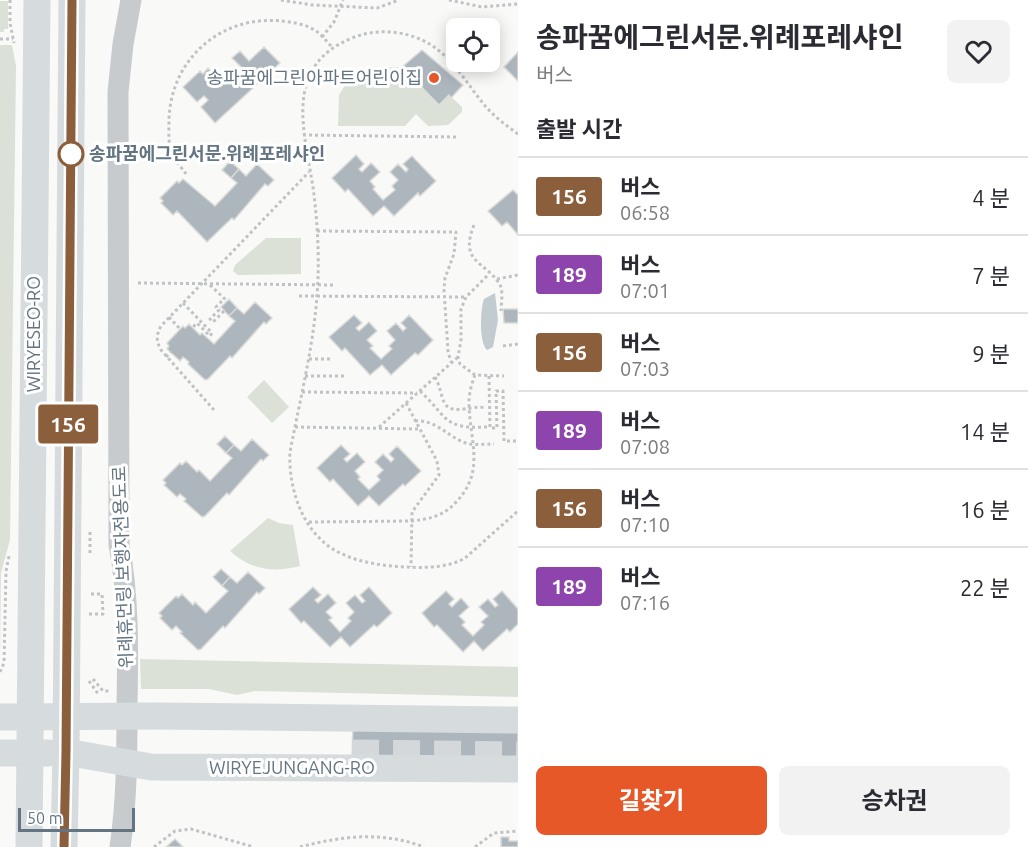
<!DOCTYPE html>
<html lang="ko">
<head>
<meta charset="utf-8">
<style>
  body { margin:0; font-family:Ubuntu,"Noto Sans KR",sans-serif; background:#f2f2f3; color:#2b2b33; height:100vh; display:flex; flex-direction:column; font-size:22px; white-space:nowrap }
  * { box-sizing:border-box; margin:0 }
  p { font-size:20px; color:#7c7c81 }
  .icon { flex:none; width:33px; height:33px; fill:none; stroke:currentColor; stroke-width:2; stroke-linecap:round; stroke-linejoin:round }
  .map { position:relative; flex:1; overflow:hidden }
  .side { display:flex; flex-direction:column; background:#fff; width:510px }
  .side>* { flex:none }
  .badge { padding:0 12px; border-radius:4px; font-size:21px; line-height:39px }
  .buttons { position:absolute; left:446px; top:18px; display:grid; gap:12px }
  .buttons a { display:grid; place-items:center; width:54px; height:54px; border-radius:9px; background:#fff; box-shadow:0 3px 15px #0003; font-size:30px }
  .scale { position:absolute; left:18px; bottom:15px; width:117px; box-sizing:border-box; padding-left:6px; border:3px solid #637482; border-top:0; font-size:16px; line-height:21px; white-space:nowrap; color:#637482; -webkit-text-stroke:4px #fff; paint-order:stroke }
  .map>.badge { position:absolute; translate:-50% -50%; box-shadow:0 0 0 3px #fff }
  h2 { padding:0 18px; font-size:22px; line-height:54px }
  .round { display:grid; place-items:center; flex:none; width:63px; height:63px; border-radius:9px; background:#f2f2f3 }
  .headline { display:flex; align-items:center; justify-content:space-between; height:102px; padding:0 18px }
  h1 { font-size:28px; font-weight:700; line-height:45px }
  .action { display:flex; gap:12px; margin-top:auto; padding:12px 18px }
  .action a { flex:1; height:69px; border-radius:9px; background:#e75829; color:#fff; font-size:24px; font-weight:700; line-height:69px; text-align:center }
  .action a+a { background:#f2f2f3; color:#2b2b33 }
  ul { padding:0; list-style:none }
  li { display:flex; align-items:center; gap:18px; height:78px; padding:0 18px; border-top:2px solid #e1e1e2 }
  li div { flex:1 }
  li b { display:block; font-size:22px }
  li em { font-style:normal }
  li .badge { min-width:66px; font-weight:700; text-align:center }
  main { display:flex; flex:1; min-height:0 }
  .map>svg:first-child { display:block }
  .green { fill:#dbe1d7 }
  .water { fill:#c2cbd0 }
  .building { fill:#adb6bc; stroke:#dbdbd9; stroke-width:1.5 }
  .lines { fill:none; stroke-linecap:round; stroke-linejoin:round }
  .major-tunnel { stroke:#d4d8da; stroke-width:27; stroke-dasharray:27 14; stroke-linecap:butt }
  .path { stroke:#c0c3c5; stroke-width:3; stroke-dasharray:3 3; stroke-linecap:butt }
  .minor { stroke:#c7cbce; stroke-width:21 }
  .major { stroke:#d6dbde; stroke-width:27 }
  .line-casing { stroke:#fff; stroke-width:14 }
  .line { stroke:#8b5e3c; stroke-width:9 }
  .poi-dot { fill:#e75829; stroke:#fff; stroke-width:2 }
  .stop-dot { fill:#fff; stroke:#8b5e3c; stroke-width:3 }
  .labels { text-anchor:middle; stroke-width:6; stroke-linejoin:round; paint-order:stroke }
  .poi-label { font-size:18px; fill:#637482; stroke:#fff; text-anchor:end }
  .stop-label { font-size:18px; font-weight:bold; fill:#637482; stroke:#fff; text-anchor:start }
  .street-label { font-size:18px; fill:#637482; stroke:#fff }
</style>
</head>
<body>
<main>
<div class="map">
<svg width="518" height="847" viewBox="0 0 518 847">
  <rect width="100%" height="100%" fill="#f9f9f7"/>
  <path class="green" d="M0,1H8V29H4V32H0Z
    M0,45H12L16,66L10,540L1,573L0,660Z
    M402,67L438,105L449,95L462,107V112L448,125L428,126L416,114L405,126H338L339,95L347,82L357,74L372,68Z
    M266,238H301V274L238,275L233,271L235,265Z
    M264,380L289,407L272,423L247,397Z
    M268,518L279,523L293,525L300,566C273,573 251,570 230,551Z
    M140,659L518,667V697L255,691L237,695L209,689H141Z"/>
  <path class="water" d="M495,293L498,320L493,347L487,350C479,343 480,310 484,299Z"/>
  <path class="building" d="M264,47L280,63L215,123L201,107L208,100L204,96L197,102L183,87L200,71L203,74L208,68L224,84L242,68L232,58L240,51L249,61Z
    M422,50L463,85L451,98L449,95L439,105L402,67Z
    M518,52V81L504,67Z
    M356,155L364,164L359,169L362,172L371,163L380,172L370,181L375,187L373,189L383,200L395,190L392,186L398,180L390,172L398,164L406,172L408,169L403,164L412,156L436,181L420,196L418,193L394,216L384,206L373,216L348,189L345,192L332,178Z
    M230,161L239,169L231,178L222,170Z
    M257,164L274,180L268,186L265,184L234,220L232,218L207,242L177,211L173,215L161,203L163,201L160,198L177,181L179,183L183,179L215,206L237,183L231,178L239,169L246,176Z
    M513,190L518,195V235L507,222L502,226L488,211Z
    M229,299L237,308L229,316L221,307Z
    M255,302L272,318L266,324L264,322L232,358L230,356L208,379L205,380L188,364L189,362L183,357L180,361L167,349L169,346L167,343L183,326L185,328L189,324L200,335L202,333L214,344L235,321L229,316L237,308L244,314Z
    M503,309H518V323H504Z
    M354,315L362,323L356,328L359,331L369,322L377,331L367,340L373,346L370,348L381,359L392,349L389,346L395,340L387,331L396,323L403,331L406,328L401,323L409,315L433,340L418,355L415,353L391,375L382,365L370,375L345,348L342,351L329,337Z
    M225,436L234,445L226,453L217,444Z
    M252,439L269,455L263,461L261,459L229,495L227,493L205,516L202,517L184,501L186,499L180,494L177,497L164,485L166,483L163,480L180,463L182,465L186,461L197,472L199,470L210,481L232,458L226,453L234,445L241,451Z
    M341,445L350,454L344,459L347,462L357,453L365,462L355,471L360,477L358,479L369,490L380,480L377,476L383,470L375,462L383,454L391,462L394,459L389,454L397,446L421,471L405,486L403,484L379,506L369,496L358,506L333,479L330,482L317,468Z
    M221,569L230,577L222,586L213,577Z
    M248,572L265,588L259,594L257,592L225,628L223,626L201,649L198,650L180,633L182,632L176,626L172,630L160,618L162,616L159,613L176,596L178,598L182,594L193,605L195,602L206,613L228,591L222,586L230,577L237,583Z
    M313,587L321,595L315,600L318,603L328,594L336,603L326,612L332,618L329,620L340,632L351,621L348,618L354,612L346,603L355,595L362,603L365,601L360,595L369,587L392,613L377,627L374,625L350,647L341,637L330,647L304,621L301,623L289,609Z
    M446,591L454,599L449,604L452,607L461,598L469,607L459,616L465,622L462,625L473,636L484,625L481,622L488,616L479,607L488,599L495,607L498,605L493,599L502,591L518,609V624L510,632L507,629L483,651L474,641L463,652L437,625L434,627L422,613Z
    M353,722L518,724V765L352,762Z
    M501,837H509V841H518V847H501Z
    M175,839L183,847H166Z"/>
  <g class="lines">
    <path class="major-tunnel" d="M352,753L518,755"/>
    <path class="path" d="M10,0V23L14,43
      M281,0L312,5L377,8L399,0
      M449,0L482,7L518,4
      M322,37L334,22L343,0
      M0,39H13
      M518,134C507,126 496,118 487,108C467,85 451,53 422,40C400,30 374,29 352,38C283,66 304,130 313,187C317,217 319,248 318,278C316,337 301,394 290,452C288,490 304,537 342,554C362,563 384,566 406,567C424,568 448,568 465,558L518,511
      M303,135L457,137
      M186,174C181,167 174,159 171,151C168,141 169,129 169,119C171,59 221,15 281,21C292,22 306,24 316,31C322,35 327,42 332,47
      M474,225C459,262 484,261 499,283C504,290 501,304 501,311
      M317,231L456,232L454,254L445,278L444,290L448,351L451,362
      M487,276L466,297L461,309V340L458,357L460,364L475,375L504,376
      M497,279L518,275
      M138,283L336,285
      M210,285L227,301
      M299,296L466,297
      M183,303L212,333L210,336L197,323L192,328
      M224,311L213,322L210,319L219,310L216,307L224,299
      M169,317L180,329
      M503,346L518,344
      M166,357L171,352
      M309,359H330
      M305,376H344
      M489,376L490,428H497L496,391H503L504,441H518
      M435,377C440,385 441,397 445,404C454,416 474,404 486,408
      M420,391C449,418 442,429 487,427
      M302,392L417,393
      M406,403L437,461L439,475L412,512L411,567
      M214,410L161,350C156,341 156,335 161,326L309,172
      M415,421C437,419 449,439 469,444C477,445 486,444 494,444
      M295,427L419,429
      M379,427L458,357
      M309,522L411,521C430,519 444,516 457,501C486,470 469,439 469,402C469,393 472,383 475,375
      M90,532V555
      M89,614H103L102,594H89
      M0,672L4,663L6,571L9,556
      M93,679L103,691H110
      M89,681L99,695
      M154,847L175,831L191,829L254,847
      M300,847C342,836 382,831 424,847
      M475,847L494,833L518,831"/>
    <path class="minor" d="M120,847C127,800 127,753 127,705C128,652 129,597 119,545L118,92L123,44L131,0"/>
    <path class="major" d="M0,717L157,716L518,720
      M66,752L151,767L518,769
      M0,753H48
      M29,847L37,0
      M64,847L66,752L72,0"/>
  </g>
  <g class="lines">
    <g class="line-casing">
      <path id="line" d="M64,847L66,752L72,0"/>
    </g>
    <use href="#line" class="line"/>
  </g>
  <circle class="poi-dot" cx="434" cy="78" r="6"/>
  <circle class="stop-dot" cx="71" cy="154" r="12"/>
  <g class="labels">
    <g class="poi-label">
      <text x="422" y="84">송파꿈에그린아파트어린이집</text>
    </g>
    <g class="stop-label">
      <text x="89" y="160">송파꿈에그린서문.위례포레샤인</text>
    </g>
    <g class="street-label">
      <text transform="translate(34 334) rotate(-90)" y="6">WIRYESEO-RO</text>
      <text transform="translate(123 567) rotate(-92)" y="6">위례휴먼링 보행자전용도로</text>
      <text x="292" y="774">WIRYEJUNGANG-RO</text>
    </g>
  </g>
</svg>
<div class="buttons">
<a><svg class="icon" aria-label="locate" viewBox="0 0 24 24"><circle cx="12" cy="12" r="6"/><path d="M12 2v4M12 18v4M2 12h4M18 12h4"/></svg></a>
</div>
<div class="scale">50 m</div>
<b class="badge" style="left:68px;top:424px;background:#8b5e3c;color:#fff">156</b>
</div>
<section class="side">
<div class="headline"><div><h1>송파꿈에그린서문.위례포레샤인</h1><p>버스</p></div><a class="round"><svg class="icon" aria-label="heart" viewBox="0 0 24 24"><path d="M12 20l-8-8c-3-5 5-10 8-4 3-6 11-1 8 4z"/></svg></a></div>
<h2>출발 시간</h2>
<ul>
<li><span class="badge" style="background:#8b5e3c;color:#fff">156</span><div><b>버스</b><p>06:58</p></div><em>4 분</em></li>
<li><span class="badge" style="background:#8e44ad;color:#fff">189</span><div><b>버스</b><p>07:01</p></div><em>7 분</em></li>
<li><span class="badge" style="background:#8b5e3c;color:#fff">156</span><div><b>버스</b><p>07:03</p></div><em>9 분</em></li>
<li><span class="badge" style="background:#8e44ad;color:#fff">189</span><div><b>버스</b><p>07:08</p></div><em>14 분</em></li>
<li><span class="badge" style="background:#8b5e3c;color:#fff">156</span><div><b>버스</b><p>07:10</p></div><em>16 분</em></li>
<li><span class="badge" style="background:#8e44ad;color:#fff">189</span><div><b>버스</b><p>07:16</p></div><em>22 분</em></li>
</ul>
<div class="action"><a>길찾기</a><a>승차권</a></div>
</section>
</main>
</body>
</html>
